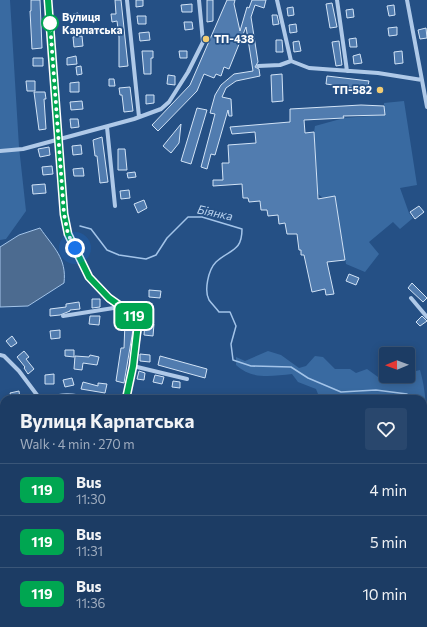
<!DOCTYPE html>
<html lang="en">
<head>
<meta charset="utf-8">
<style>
  body { margin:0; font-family:Commissioner,sans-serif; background:#29476d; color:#f1f3f6; height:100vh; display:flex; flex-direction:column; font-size:15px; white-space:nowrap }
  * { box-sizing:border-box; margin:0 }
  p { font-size:13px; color:#a0adbf }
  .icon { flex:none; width:22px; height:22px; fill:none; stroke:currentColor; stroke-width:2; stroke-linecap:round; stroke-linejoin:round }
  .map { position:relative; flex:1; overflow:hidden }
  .side { position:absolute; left:0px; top:395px; width:427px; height:232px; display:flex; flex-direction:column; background:#1c3c64; border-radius:12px 12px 0 0; box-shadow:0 2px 10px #0003,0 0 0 1px #3a5678 }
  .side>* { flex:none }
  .badge { padding:0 8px; border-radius:6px; font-size:14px; line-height:26px }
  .needle { width:26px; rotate:269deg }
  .fabs { position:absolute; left:379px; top:347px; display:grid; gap:8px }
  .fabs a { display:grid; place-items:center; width:36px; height:36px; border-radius:4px; background:#1c3c64; box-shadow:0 2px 10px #0003,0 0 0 1px #3a5678; font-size:20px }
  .you { position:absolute; width:20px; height:20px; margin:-10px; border:3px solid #fff; border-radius:50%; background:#1a73e8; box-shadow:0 0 0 6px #1a73e833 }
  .map>.badge { position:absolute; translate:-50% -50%; box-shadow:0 0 0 2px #fff }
  .round { display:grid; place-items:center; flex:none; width:42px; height:42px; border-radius:4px; background:#29476d }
  .head { display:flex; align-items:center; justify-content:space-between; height:68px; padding:0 20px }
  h1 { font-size:19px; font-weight:700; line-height:30px }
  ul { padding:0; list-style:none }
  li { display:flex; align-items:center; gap:12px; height:52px; padding:0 20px; border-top:1px solid #3a5678 }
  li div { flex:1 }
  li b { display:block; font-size:15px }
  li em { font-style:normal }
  li .badge { min-width:44px; font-weight:700; text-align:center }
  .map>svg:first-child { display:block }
  .green { fill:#396aa1 }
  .water { fill:#4c6b90; stroke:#a3c4e9 }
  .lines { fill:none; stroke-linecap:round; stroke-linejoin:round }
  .stream { stroke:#a3c4e9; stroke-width:1.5 }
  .building { fill:#517caf; stroke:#d2e3f6 }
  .street { stroke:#afc9e8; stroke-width:4 }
  .secondary { stroke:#d9e6f7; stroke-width:7 }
  .line-casing { stroke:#fff; stroke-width:9 }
  .line { stroke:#00a651; stroke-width:6 }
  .walk { stroke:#fff; stroke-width:4; stroke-dasharray:0 7.2 }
  .stop-dot { fill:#fff; stroke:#00a651; stroke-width:2 }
  .poi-dot { fill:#f2cc73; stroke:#255085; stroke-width:1.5 }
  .labels { text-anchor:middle; stroke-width:3.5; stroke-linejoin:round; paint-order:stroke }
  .stop-label { font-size:11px; font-weight:bold; fill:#fff; stroke:#255085; text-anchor:start }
  .poi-label { font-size:11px; font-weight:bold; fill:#fff; stroke:#255085; text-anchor:start }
  .water-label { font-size:12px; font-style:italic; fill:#bad3ef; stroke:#255085 }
</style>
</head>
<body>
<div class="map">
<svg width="427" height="627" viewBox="0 0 427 627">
  <rect width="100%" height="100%" fill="#255085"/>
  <path class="green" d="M0,0H10L19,147L26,211L6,239L0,240Z
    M404,101L417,185L400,188L409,213L413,218L400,229L393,222L369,242L379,254L365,272L346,264L335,196L323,198L318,194L314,132L315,126L344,118L384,115V103Z
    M268,351L281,355L299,368L306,366L315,356L323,357L335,369H350L356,373L367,369L378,377L384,375L399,381L412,372L420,370C427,395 427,414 423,440V399H320L316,389L298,382L292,374C272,376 252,380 236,365V357L245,361Z
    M423,514L427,515V530H423Z"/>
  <path class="water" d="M40,228C53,247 67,258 64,283L28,306L0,307V247L19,235Z"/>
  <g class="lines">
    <path class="stream" d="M80,226L91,229L107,250L119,255L146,259L156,255L167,238L188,217H202L242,229C242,252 230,249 216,262C208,270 204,291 209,300C212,304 216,308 219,312H230L236,326L231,344L233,360L251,366L291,367L308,378L341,392L376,390L407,394L408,399
      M423,525L427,527"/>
  </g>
  <path class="building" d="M31,0H40L42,48L32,49L30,11H31Z
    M115,0H121L128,66L119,67V37L117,21L112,22L111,14H116Z
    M136,0H143V6L136,7Z
    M207,0H213V21L207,22Z
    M227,0H235L234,4L240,31L247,7L249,8L252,0H266L264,8L255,5L251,17L258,62L255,67L259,69L260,76L236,81L226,88L222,97L231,99L232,116H229L228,110L215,155L211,154L207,169L201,167L215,114L210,113L215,95L221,85L234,74L253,71L246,27L229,69L224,67L221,76L216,74L214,78L204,74L197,91L158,131L152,125L190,85Z
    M332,3L337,27L330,28L326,4Z
    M192,4V12H182L181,5Z
    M394,5L395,15L389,16L387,6Z
    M293,7L294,15L288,16L287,8Z
    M353,9L354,17L347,18L346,10Z
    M78,13L79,20H73V14Z
    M272,15H277L279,24L273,25Z
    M137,16H146V24H138Z
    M184,22H192L193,29L185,30Z
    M296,24L297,32L290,33L289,25Z
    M397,27V35L389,36L388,28Z
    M426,28L427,38L420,39L418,30Z
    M149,32L150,40L140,41L139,33Z
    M82,36L83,46L74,47L73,37Z
    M356,38L357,47H350L349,39Z
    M276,40H282L283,52H276Z
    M299,41L301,51L294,52L293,42Z
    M339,41L342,65L336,66L332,42Z
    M142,51H153V58H151V74H144Z
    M179,51H187V58H180Z
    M402,51L403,63L395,64L394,52Z
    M360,54L362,63L354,64L353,56Z
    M76,56L77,64L67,65V58Z
    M33,58H43V66H33Z
    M81,66L82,74L77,75L76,67Z
    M282,74L283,101L272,102L271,75Z
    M168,75L175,76V85L167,84Z
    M327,76L369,81L367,90L326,84Z
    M109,79H114L115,86H109Z
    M26,81H35V91H27Z
    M79,82V92H70V83Z
    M130,87L133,111L124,112L122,95H120L119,88Z
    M34,92H45L46,99H44L46,129L39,130Z
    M146,95H154V103L146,104Z
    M82,101L83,109L71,110L70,102Z
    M361,105L384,106L385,115L343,116L344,118L304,120L305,133L314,132L318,199L335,196L345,260L327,262L334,294L326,295L325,289L312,292L304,255H301V250H299L297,234H287L285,223L279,224L278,215L268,216L267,210H261L260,201L249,202L248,198H243L242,184L213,186V180H223L222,163H229L228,145L256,143L255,132L232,134L230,127L290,122V109Z
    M197,108L207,110L191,164L181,161Z
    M70,119H78L79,127L71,128Z
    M181,124L179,143L171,153L163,146Z
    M102,137L108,182L100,183L97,156H95L93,140Z
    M81,145L82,154L73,155L72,146Z
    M49,147L50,155L40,157L38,149Z
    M118,149H125L127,170H118Z
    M52,166L53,174L43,175L42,167Z
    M83,168L84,176H74L73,169Z
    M135,172L136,177L128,178L127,173Z
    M45,184L46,193L33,194L32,185Z
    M129,190L130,198L121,199L120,191Z
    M144,200L147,208L138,213L134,204Z
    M419,206L424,212L415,219L410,212Z
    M349,274L359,278L356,285L346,281Z
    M412,283L427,298L423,302L408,288Z
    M149,290L161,291L160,298L149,297Z
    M92,299H100V307L92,308Z
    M79,302L80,309L70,310V311L60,315L50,316V309L66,307V304Z
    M90,316H100L99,325L89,324Z
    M422,316L427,321L420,326L416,322Z
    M125,322L134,324L124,383L116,381L121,348H124Z
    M145,323L154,324L153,336L144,335Z
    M60,330V338L51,339L50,331Z
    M12,336L17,343L11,347L6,341Z
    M65,350H74V357L65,356Z
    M24,351L29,357L26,359L34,369L28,374L24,368L25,367L17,357Z
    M140,354L150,355V362L140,361Z
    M90,355L99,357L97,365L83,363L82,370L74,369L75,356L89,357Z
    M160,356L207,369L205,378L158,365Z
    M139,371L145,373L144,380L137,379Z
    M54,374V384H45V375Z
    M155,375L164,377L162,384L153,382Z
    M72,378L74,385L65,387L63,380Z
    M173,381L180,382V388L172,387Z
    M83,382L98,386V383L107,384L105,393L81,389Z
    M19,391L20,399H12L10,393Z"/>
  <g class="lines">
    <path class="street" d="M127,0L139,117
      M277,0L291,61
      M337,0L347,71
      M407,0L427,107
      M258,66L280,65L291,61L309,68L378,73L422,80
      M107,127L115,206
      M0,151L23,149L134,119L161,109L169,102L188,72L203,42L199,0
      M411,298L427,317
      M63,316L120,307
      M0,355L4,356L19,371L40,399
      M133,366L187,379
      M46,399C61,395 72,393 86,399
      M0,413L4,412
      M0,478L4,477
      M0,556L4,554
      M423,558L424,557
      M423,621L427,619
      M50,623L52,627
      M194,623L196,626L195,627
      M283,623L287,627
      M407,627L418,623"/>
    <path class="secondary" d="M48,0L64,214L68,234L89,277L109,299L136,317L139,324L133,366L126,399
      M64,627L69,623"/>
  </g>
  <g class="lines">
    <g class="line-casing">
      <path id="line" d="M48,0L64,214L68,234L89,277L109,298L136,317L138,324L133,366L126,399"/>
    </g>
    <use href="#line" class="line"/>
    <path class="walk" d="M50,23L64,214L68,234L75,248"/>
  </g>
  <circle class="stop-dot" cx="50" cy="23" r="8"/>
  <g class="poi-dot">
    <circle cx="206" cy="39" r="4"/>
    <circle cx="380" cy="90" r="4"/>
  </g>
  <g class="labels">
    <g class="stop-label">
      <text x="62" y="21">Вулиця<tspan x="62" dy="13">Карпатська</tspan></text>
    </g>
    <g class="poi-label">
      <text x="214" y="43">ТП-438</text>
      <text x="372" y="94" text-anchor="end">ТП-582</text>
    </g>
    <g class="water-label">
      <text transform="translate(215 213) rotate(12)" y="4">Біянка</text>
    </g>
  </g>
</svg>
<div class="fabs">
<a><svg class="needle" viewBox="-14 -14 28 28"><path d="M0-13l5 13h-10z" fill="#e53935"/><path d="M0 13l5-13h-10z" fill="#a0adbf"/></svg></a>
</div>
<div class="you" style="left:75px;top:248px"></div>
<b class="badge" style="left:134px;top:316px;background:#00a651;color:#fff">119</b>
<section class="side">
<div class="head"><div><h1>Вулиця Карпатська</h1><p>Walk · 4 min · 270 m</p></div><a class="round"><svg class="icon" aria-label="heart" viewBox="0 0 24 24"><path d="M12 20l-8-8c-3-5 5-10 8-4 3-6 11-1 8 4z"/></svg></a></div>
<ul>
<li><span class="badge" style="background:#00a651;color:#fff">119</span><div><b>Bus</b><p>11:30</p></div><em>4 min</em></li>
<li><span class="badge" style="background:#00a651;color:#fff">119</span><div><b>Bus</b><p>11:31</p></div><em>5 min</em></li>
<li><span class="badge" style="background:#00a651;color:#fff">119</span><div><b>Bus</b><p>11:36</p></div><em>10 min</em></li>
</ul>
</section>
</div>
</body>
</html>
